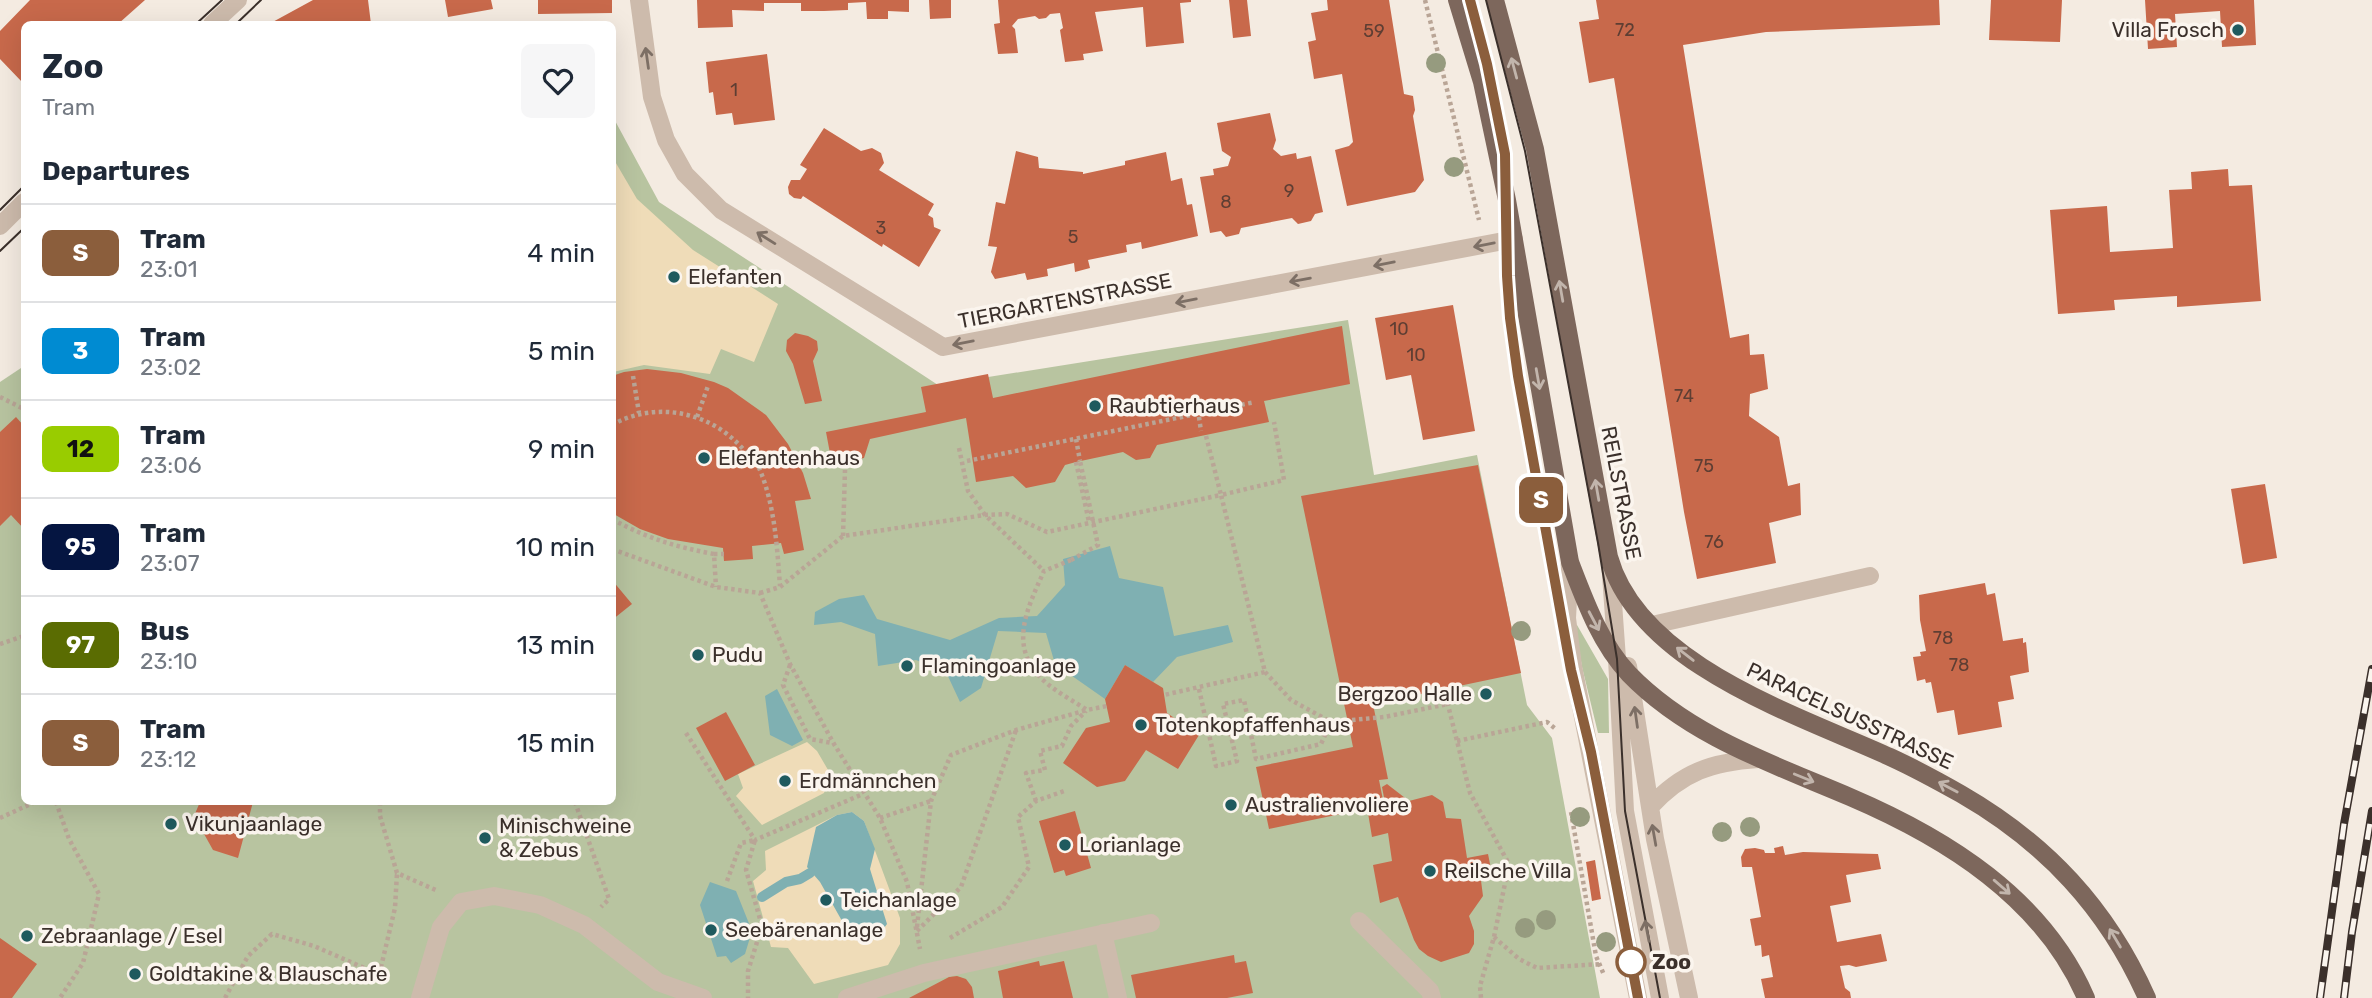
<!DOCTYPE html>
<html lang="en">
<head>
<meta charset="utf-8">
<style>
  body { margin:0; font-family:Rubik,sans-serif; background:#f6f6f7; color:#1f2937; height:100vh; display:flex; flex-direction:column; font-size:26px; white-space:nowrap }
  * { box-sizing:border-box; margin:0 }
  p { font-size:23px; color:#747a83 }
  .icon { flex:none; width:38px; height:38px; fill:none; stroke:currentColor; stroke-width:2; stroke-linecap:round; stroke-linejoin:round }
  .map { position:relative; flex:1; overflow:hidden }
  .details { position:absolute; left:21px; top:21px; width:595px; height:784px; display:flex; flex-direction:column; background:#fff; border-radius:10px; box-shadow:0 7px 28px #0002 }
  .details>* { flex:none }
  .badge { padding:0 14px; border-radius:10px; font-size:24px; line-height:46px }
  .map>.badge { position:absolute; translate:-50% -50%; box-shadow:0 0 0 4px #fff }
  h2 { padding:0 21px; font-size:26px; line-height:63px }
  .round { display:grid; place-items:center; flex:none; width:74px; height:74px; border-radius:10px; background:#f6f6f7 }
  .head { display:flex; align-items:center; justify-content:space-between; height:119px; padding:0 21px }
  h1 { font-size:33px; font-weight:700; line-height:52px }
  ul { padding:0; list-style:none }
  li { display:flex; align-items:center; gap:21px; height:98px; padding:0 21px; border-top:2px solid #e0e1e3 }
  li div { flex:1 }
  li b { display:block; font-size:26px }
  li em { font-style:normal }
  li .badge { min-width:77px; font-weight:700; text-align:center }
  .map>svg:first-child { display:block }
  .green { fill:#b8c4a0 }
  .sand { fill:#efdcb8 }
  .water { fill:#7fb0b2 }
  .lines { fill:none; stroke-linecap:round; stroke-linejoin:round }
  .stream { stroke:#7fb0b2; stroke-width:10 }
  .building { fill:#c8694b }
  .path { stroke:#b9a596; stroke-width:4.5; stroke-dasharray:3.5 3.5; stroke-linecap:butt }
  .minor { stroke:#cdbbac; stroke-width:18 }
  .major { stroke:#7d675c; stroke-width:18 }
  .tram { stroke:#3b302b; stroke-width:2 }
  .rail-casing { stroke:#3b302b; stroke-width:8 }
  .rail { stroke:#fbf5ee; stroke-width:5; stroke-dasharray:16; stroke-linecap:butt }
  .path-bridge { stroke:#b9a596; stroke-width:4.5; stroke-dasharray:3.5 3.5; stroke-linecap:butt }
  .tree { fill:#969b7f }
  .oneway { stroke:#7d6f65 }
  .oneway2 { stroke:#c2b5ac }
  .line-casing { stroke:#fff; stroke-width:16 }
  .line { stroke:#8b5e3c; stroke-width:10 }
  .poi-dot { fill:#1f5a5e; stroke:#fbf5ee; stroke-width:2.5 }
  .stop-dot { fill:#fff; stroke:#8b5e3c; stroke-width:3.5 }
  .labels { text-anchor:middle; stroke-width:7; stroke-linejoin:round; paint-order:stroke }
  .number-label { font-size:18px; fill:#5e3e33 }
  .poi-label { font-size:21px; fill:#3b302b; stroke:#fbf5ee; text-anchor:start }
  .street-label { font-size:21px; fill:#3b302b; stroke:#fbf5ee }
  .stop-label { font-size:21px; font-weight:bold; fill:#3b302b; stroke:#fbf5ee; text-anchor:start }
</style>
</head>
<body>
<div class="map">
<svg width="2372" height="998" viewBox="0 0 2372 998">
  <rect width="100%" height="100%" fill="#f4ebe1"/>
  <path class="green" d="M613,117L659,202L938,385L1348,320L1374,475L1477,455L1527,705L1552,738L1600,998H0V382L24,366V802H612Z
    M1575,625H1577L1608,679L1609,733H1598L1582,667Z"/>
  <path class="sand" d="M613,158L637,199L693,250L778,304L754,362L721,349L710,374L644,365L613,372Z
    M807,742L817,751L831,775L824,793L762,825L736,796L743,788L738,774Z
    M852,812L864,821L900,918V944L888,965L814,984L788,948L771,947L753,881L766,870L765,851L837,815Z"/>
  <path class="water" d="M1110,546L1119,578L1163,587L1174,636L1228,625L1233,642L1177,657L1153,682L1125,665L1105,699L1055,664L1046,633L998,631L981,688L960,702L946,672L916,660L878,666L875,634L841,622L814,625L815,612L839,599L864,595L877,619L950,640L999,618L1037,616L1065,585L1063,559Z
    M777,689L803,740L792,746L770,735L765,696Z
    M852,812L864,821L875,849L870,869L887,924L876,939L858,941L846,928L820,882L807,867L816,827L837,815Z
    M710,882L736,891L752,931L745,954L731,963L726,956L717,957L700,905Z"/>
  <g class="lines">
    <path class="stream" d="M762,897L786,882L800,879L810,873"/>
  </g>
  <path class="building" d="M30,0H145L118,24H24V80L22,82L0,59V31Z
    M313,0H368L371,24H269Z
    M445,0H491L493,9L448,17Z
    M538,0H612V13L538,14Z
    M697,0H909V12L888,11V19H867L866,2L848,3V10L824,11H801V3H764V11L732,10L733,27L698,28Z
    M929,0H951V18L930,19Z
    M998,0H1191V2L1180,3L1184,43L1146,47L1143,7L1095,12L1103,51L1083,54L1084,60L1065,62L1060,30L1063,28L1060,13L1050,14L1046,18L1039,19L1035,16L1018,19L1012,26L1015,29L1018,53L998,54L994,24L1000,23Z
    M1229,0H1247L1251,36L1233,38Z
    M1327,0H1389L1404,94L1413,96L1415,110L1413,116L1424,180L1415,192L1347,206L1335,150L1349,146L1353,142L1342,74L1314,79L1308,42L1316,40L1311,13L1328,10Z
    M1596,0H1939L1940,25L1766,32L1683,45L1730,338L1749,334L1750,355L1764,354L1768,389L1750,394L1749,416L1779,437L1788,486L1800,483L1801,515L1769,523L1776,563L1697,579L1684,512L1614,78L1589,83L1579,22L1599,19Z
    M1991,0H2062L2060,42L1989,40Z
    M2145,0H2254L2256,45L2222,47L2220,11L2175,14L2177,47L2148,49Z
    M767,54L775,120L734,125L732,113L716,115L713,92L709,93L706,62Z
    M1270,113L1276,140L1273,149L1281,156L1296,153L1297,159L1311,156L1323,212L1315,214L1311,221L1298,224L1292,218L1241,228L1239,234L1226,237L1221,231L1210,233L1200,177L1214,175L1213,169L1228,166L1231,157L1222,151L1217,123Z
    M824,128L861,151L872,148L881,153L884,163L879,170L934,204L928,215L933,218L934,227L941,230L919,267L883,244L882,247L803,196L801,199L794,198L789,194L788,187L791,180H800L807,169L800,165Z
    M1016,151L1038,157L1039,168L1083,172V174L1125,165V161L1166,152L1171,181L1182,178L1187,205L1192,204L1198,236L1142,249L1141,242L1126,245L1127,252L1088,260L1090,268L1075,272L1074,263L1047,269L1048,276L1027,280L1025,273L995,279L991,272L997,247L988,246L996,202L1005,204Z
    M2228,169L2229,186L2252,185L2261,301L2177,307V296L2114,300L2115,310L2058,314L2050,210L2107,206L2110,252L2173,248L2169,190L2192,189L2191,172Z
    M1453,305L1475,431L1423,440L1411,375L1386,380L1375,318Z
    M1342,326L1350,384L1264,401L1269,422L1157,445L1150,458L1136,460L1123,452L1076,462L1065,465L1055,482L1026,488L1013,476L976,482L966,418L870,439L864,458L832,464L826,432L926,412L921,387L988,374L993,398Z
    M795,333L808,336L817,341L818,350L813,361L822,401L805,404L793,364L786,351L787,340Z
    M647,369L681,373L714,382L728,388L766,415L788,444L803,473L811,499L795,501L804,550L784,554L781,543L752,546L753,559L724,561L723,548L668,539L640,529L612,513V376L624,372Z
    M16,417L24,426V529L11,515L0,526V432Z
    M1478,465L1521,673L1373,704L1388,779L1379,780L1384,805L1269,829L1256,767L1353,747L1301,496Z
    M2265,484L2277,558L2243,564L2231,489Z
    M612,580L632,604L612,620Z
    M1985,583L1987,595L1995,593L2003,641L2023,638V643L2026,642L2029,672L2010,676L2014,699L1998,702L2002,727L1958,735L1954,710L1937,713L1931,682L1926,683L1925,679L1917,681L1913,657L1921,656L1920,652L1926,651L1920,620L1919,595Z
    M1125,665L1163,688L1167,713L1199,735L1178,769L1146,750L1125,781L1097,787L1063,763L1086,728L1110,722L1105,699Z
    M726,712L755,765L725,781L696,728Z
    M1387,784L1409,801L1432,795L1443,802L1446,818L1461,819L1467,858L1488,854L1491,869L1480,873L1483,896L1469,916L1474,931V944L1469,953L1441,962L1428,956L1419,949L1414,940L1398,897L1380,903L1373,865L1392,861L1388,833L1372,837L1368,813L1386,808L1382,787Z
    M200,802H253L238,858L213,850L194,816Z
    M1075,811L1091,868L1066,876L1064,870L1054,873L1039,821Z
    M1783,846L1785,855L1803,852L1878,854L1881,869L1846,875L1851,902L1830,906L1837,942L1881,934L1887,961L1856,967L1849,965L1840,966L1845,988L1850,992L1851,998H1765L1761,979L1773,977L1769,955L1762,957L1761,945L1755,946L1750,919L1761,917L1752,867H1742L1741,857L1745,849L1755,848L1764,850L1765,853H1775L1774,848Z
    M1595,860L1601,899L1592,901L1586,862Z
    M0,938L37,964L12,998H0Z
    M1234,955L1235,963L1246,961L1253,993L1227,998H1136L1131,975Z
    M1039,961L1040,966L1064,961L1073,998H1003L998,971Z
    M957,976L966,979L972,987L974,998H909L949,977Z"/>
  <g class="lines">
    <path class="path" d="M1425,0L1479,220
      M633,376L639,413
      M0,397L24,409
      M1198,410L1201,431
      M697,417L708,386
      M612,425C656,400 711,412 743,449C749,456 757,463 760,470C775,507 777,547 780,586
      M1206,436L1221,495L1284,480L1274,422
      M1076,439L1080,461
      M959,448L968,491L985,515L1044,571
      M967,461L1255,402
      M1076,462L1089,522
      M612,519C646,538 676,547 714,554L716,587
      M843,536L845,470
      M612,549L716,587L760,593L790,664L834,744L880,818L907,882L920,949
      M714,554H724
      M1071,560L1044,571C1028,607 1008,645 1041,678C1054,691 1072,700 1087,710L1107,706
      M760,593L780,587L843,536L985,515L1007,514L1047,532L1221,495L1265,672L1164,695
      M0,644L24,636
      M790,665L783,685L810,739L832,743
      M1265,672L1291,700L1331,722L1384,717L1448,704
      M1199,689L1216,766L1237,761L1223,704L1244,700L1256,759L1321,744L1331,722
      M1444,689L1470,793L1509,864L1494,937L1480,986L1481,998
      M686,733L755,840L863,794
      M1457,741L1547,722L1557,730
      M1036,801L1026,773L1045,770L1040,751L1062,746L1071,726L1086,711
      M56,802L69,839L99,894L83,963L60,998
      M380,802V816L397,873L438,891
      M575,802L609,899L601,907
      M1571,812L1596,956L1604,975
      M0,818L35,802
      M880,818L931,801
      M727,881L741,843L755,840L746,870L762,926L748,971V998
      M917,927L931,801L951,755L1016,730L1087,710
      M917,931L961,887L1016,730
      M1494,937L1519,959L1537,968L1602,964
      M950,938L1002,907L1029,867L1018,817L1036,801L1067,790
      M225,998L248,956L272,934L314,946L369,970L381,967L395,908L397,873"/>
    <path class="minor" d="M639,0L652,97L666,140L685,174L721,210L943,347L1514,239
      M212,24L238,0
      M0,226L24,202
      M1610,561L1617,659L1625,811L1660,998
      M1570,562L1567,618L1573,666L1638,998
      M1652,625L1870,576
      M1628,666L1655,839L1689,998
      M1650,807C1682,772 1712,762 1758,759
      M1359,921L1430,991L1432,998
      M1103,933L1118,998
      M420,998L441,927L461,902L494,896L540,905L584,925L658,982L703,998
      M847,998L924,973L1151,923"/>
    <path class="major" d="M1457,0L1482,82L1507,200L1570,562C1585,601 1600,643 1629,674C1689,736 1773,764 1850,797C1946,838 2043,898 2086,998
      M1495,0L1535,149L1609,557C1639,665 1798,715 1890,757C1914,768 1938,781 1961,794C2046,843 2107,908 2147,998"/>
    <path class="tram" d="M1470,0L1487,64L1505,154L1507,276L1510,319L1518,375L1571,670L1591,752L1638,998
      M1486,0L1525,151L1598,543L1617,659L1625,811L1660,998
      M196,24L222,0
      M236,24L261,0
      M0,210L24,186
      M0,251L24,228"/>
    <g class="rail-casing">
      <path id="rail" d="M2320,998L2344,824L2372,669
        M2344,998L2352,932L2372,811"/>
    </g>
    <use href="#rail" class="rail"/>
    <path class="path-bridge" d="M1071,560L1098,545L1080,461"/>
  </g>
  <g class="tree">
    <circle cx="1436" cy="63" r="10"/>
    <circle cx="1454" cy="167" r="10"/>
    <circle cx="1521" cy="631" r="10"/>
    <circle cx="1580" cy="817" r="10"/>
    <circle cx="1750" cy="827" r="10"/>
    <circle cx="1722" cy="832" r="10"/>
    <circle cx="1546" cy="920" r="10"/>
    <circle cx="1525" cy="928" r="10"/>
    <circle cx="1606" cy="942" r="10"/>
  </g>
  <defs><path id="oneway-shaft" d="M-6 0H5M1.5-3L5.5 0L1.5 3" fill="none" stroke-width="1.6" stroke-linecap="round" stroke-linejoin="round" transform="scale(1.75)"/></defs>
  <g class="oneway">
    <use href="#oneway-shaft" transform="translate(647 58) rotate(-98)"/>
    <use href="#oneway-shaft" transform="translate(766 238) rotate(-148)"/>
    <use href="#oneway-shaft" transform="translate(1484 245) rotate(169)"/>
    <use href="#oneway-shaft" transform="translate(1384 264) rotate(169)"/>
    <use href="#oneway-shaft" transform="translate(1300 280) rotate(170)"/>
    <use href="#oneway-shaft" transform="translate(1186 301) rotate(169)"/>
    <use href="#oneway-shaft" transform="translate(963 343) rotate(169)"/>
    <use href="#oneway-shaft" transform="translate(1636 717) rotate(-98)"/>
    <use href="#oneway-shaft" transform="translate(1654 835) rotate(-100)"/>
    <use href="#oneway-shaft" transform="translate(1647 931) rotate(-101)"/>
  </g>
  <g class="oneway2">
    <use href="#oneway-shaft" transform="translate(1514 68) rotate(-105)"/>
    <use href="#oneway-shaft" transform="translate(1561 291) rotate(-100)"/>
    <use href="#oneway-shaft" transform="translate(1538 379) rotate(80)"/>
    <use href="#oneway-shaft" transform="translate(1597 490) rotate(-100)"/>
    <use href="#oneway-shaft" transform="translate(1594 621) rotate(62)"/>
    <use href="#oneway-shaft" transform="translate(1685 654) rotate(-142)"/>
    <use href="#oneway-shaft" transform="translate(1804 778) rotate(22)"/>
    <use href="#oneway-shaft" transform="translate(1948 787) rotate(-152)"/>
    <use href="#oneway-shaft" transform="translate(2002 887) rotate(41)"/>
    <use href="#oneway-shaft" transform="translate(2115 938) rotate(-121)"/>
  </g>
  <g class="lines">
    <g class="line-casing">
      <path id="line" d="M1470,0L1487,64L1505,154L1507,276L1510,318L1518,376L1571,670L1591,752L1638,998"/>
    </g>
    <use href="#line" class="line"/>
  </g>
  <g class="poi-dot">
    <circle cx="2238" cy="30" r="7"/>
    <circle cx="674" cy="277" r="7"/>
    <circle cx="1095" cy="406" r="7"/>
    <circle cx="704" cy="458" r="7"/>
    <circle cx="698" cy="655" r="7"/>
    <circle cx="907" cy="666" r="7"/>
    <circle cx="1486" cy="694" r="7"/>
    <circle cx="1141" cy="725" r="7"/>
    <circle cx="785" cy="781" r="7"/>
    <circle cx="1231" cy="805" r="7"/>
    <circle cx="171" cy="824" r="7"/>
    <circle cx="485" cy="838" r="7"/>
    <circle cx="1065" cy="845" r="7"/>
    <circle cx="1430" cy="871" r="7"/>
    <circle cx="826" cy="900" r="7"/>
    <circle cx="711" cy="930" r="7"/>
    <circle cx="27" cy="936" r="7"/>
    <circle cx="135" cy="974" r="7"/>
  </g>
  <circle class="stop-dot" cx="1631" cy="962" r="14"/>
  <g class="labels">
    <g class="number-label">
      <text x="1625" y="36">72</text>
      <text x="1374" y="37">59</text>
      <text x="734" y="96">1</text>
      <text x="1289" y="197">9</text>
      <text x="1226" y="208">8</text>
      <text x="881" y="234">3</text>
      <text x="1073" y="243">5</text>
      <text x="1399" y="335">10</text>
      <text x="1416" y="361">10</text>
      <text x="1684" y="402">74</text>
      <text x="1704" y="472">75</text>
      <text x="1714" y="548">76</text>
      <text x="1943" y="644">78</text>
      <text x="1959" y="671">78</text>
    </g>
    <g class="poi-label">
      <text x="2224" y="37" text-anchor="end">Villa Frosch</text>
      <text x="688" y="284">Elefanten</text>
      <text x="1109" y="413">Raubtierhaus</text>
      <text x="718" y="465">Elefantenhaus</text>
      <text x="712" y="662">Pudu</text>
      <text x="921" y="673">Flamingoanlage</text>
      <text x="1472" y="701" text-anchor="end">Bergzoo Halle</text>
      <text x="1155" y="732">Totenkopfaffenhaus</text>
      <text x="799" y="788">Erdmännchen</text>
      <text x="1245" y="812">Australienvoliere</text>
      <text x="185" y="831">Vikunjaanlage</text>
      <text x="499" y="833">Minischweine<tspan x="499" dy="24">&amp; Zebus</tspan></text>
      <text x="1079" y="852">Lorianlage</text>
      <text x="1444" y="878">Reilsche Villa</text>
      <text x="840" y="907">Teichanlage</text>
      <text x="725" y="937">Seebärenanlage</text>
      <text x="41" y="943">Zebraanlage / Esel</text>
      <text x="149" y="981">Goldtakine &amp; Blauschafe</text>
    </g>
    <g class="street-label">
      <text transform="translate(1065 301) rotate(-11)" y="7">TIERGARTENSTRASSE</text>
      <text transform="translate(1621 493) rotate(79)" y="7">REILSTRASSE</text>
      <text transform="translate(1850 716) rotate(25)" y="7">PARACELSUSSTRASSE</text>
    </g>
    <g class="stop-label">
      <text x="1652" y="969">Zoo</text>
    </g>
  </g>
</svg>
<b class="badge" style="left:1541px;top:500px;background:#8b5e3c;color:#fff">S</b>
<section class="details">
<div class="head"><div><h1>Zoo</h1><p>Tram</p></div><a class="round"><svg class="icon" aria-label="heart" viewBox="0 0 24 24"><path d="M12 20l-8-8c-3-5 5-10 8-4 3-6 11-1 8 4z"/></svg></a></div>
<h2>Departures</h2>
<ul>
<li><span class="badge" style="background:#8b5e3c;color:#fff">S</span><div><b>Tram</b><p>23:01</p></div><em>4 min</em></li>
<li><span class="badge" style="background:#008bd2;color:#fff">3</span><div><b>Tram</b><p>23:02</p></div><em>5 min</em></li>
<li><span class="badge" style="background:#9c0;color:#111">12</span><div><b>Tram</b><p>23:06</p></div><em>9 min</em></li>
<li><span class="badge" style="background:#051541;color:#fff">95</span><div><b>Tram</b><p>23:07</p></div><em>10 min</em></li>
<li><span class="badge" style="background:#5a6c02;color:#fff">97</span><div><b>Bus</b><p>23:10</p></div><em>13 min</em></li>
<li><span class="badge" style="background:#8b5e3c;color:#fff">S</span><div><b>Tram</b><p>23:12</p></div><em>15 min</em></li>
</ul>
</section>
</div>
</body>
</html>
